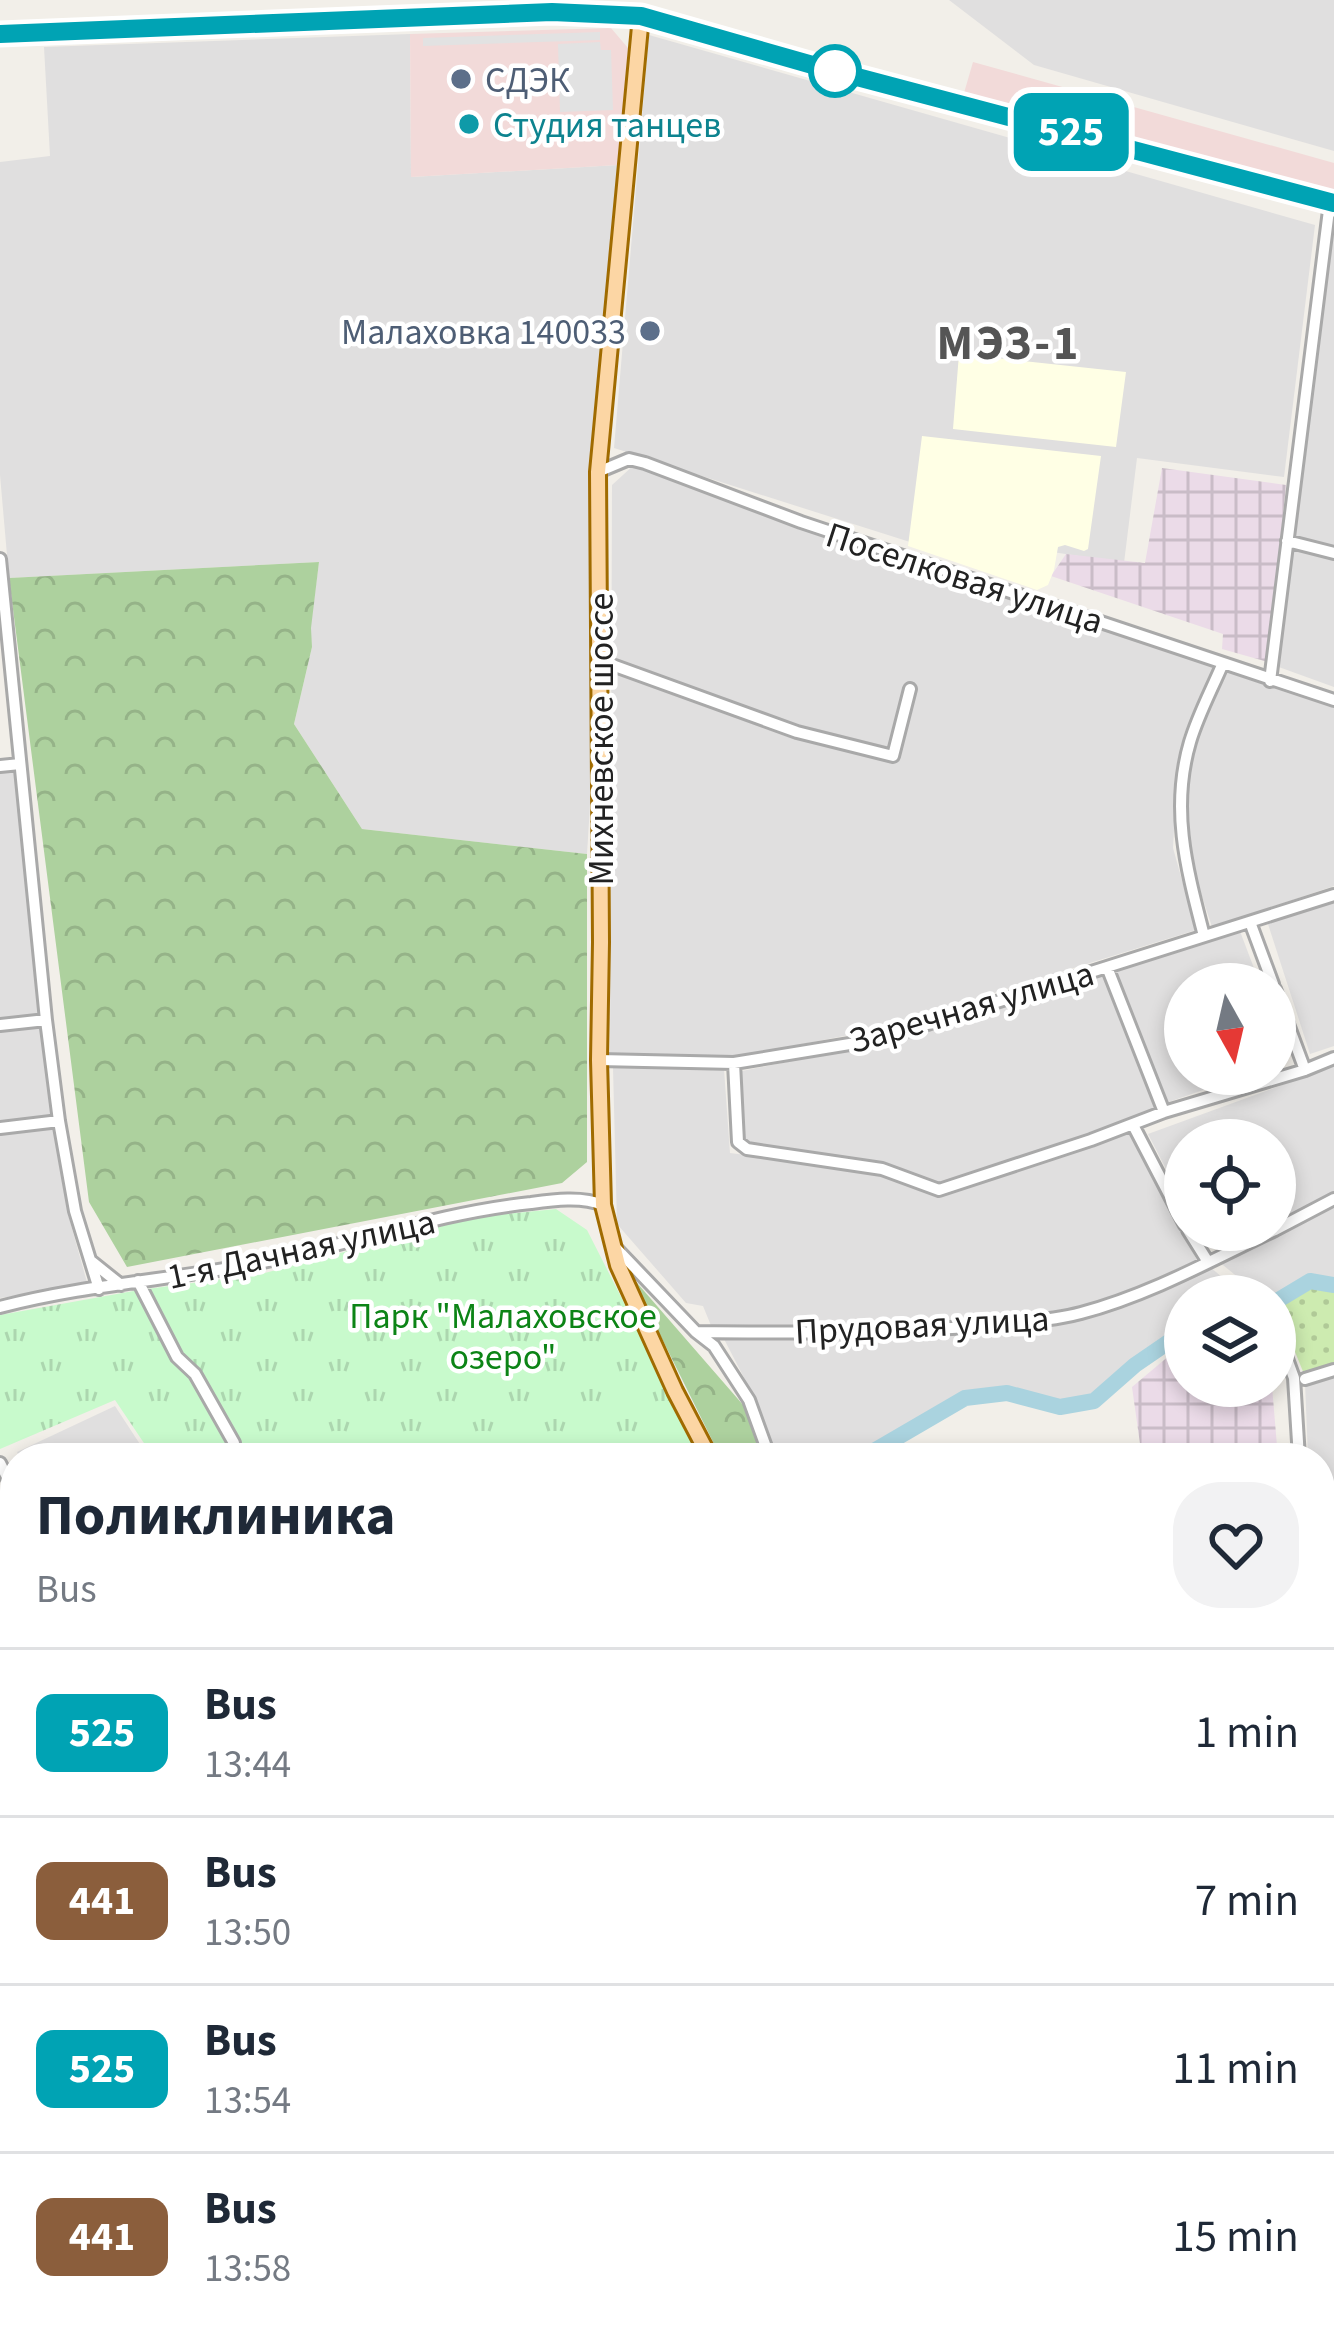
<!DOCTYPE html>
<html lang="en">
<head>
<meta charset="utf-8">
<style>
  body { margin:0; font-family:"Source Sans 3",sans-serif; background:#f2f2f3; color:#1f2937; height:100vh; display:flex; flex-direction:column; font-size:45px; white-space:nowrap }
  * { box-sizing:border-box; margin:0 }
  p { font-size:39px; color:#747a83 }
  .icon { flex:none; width:66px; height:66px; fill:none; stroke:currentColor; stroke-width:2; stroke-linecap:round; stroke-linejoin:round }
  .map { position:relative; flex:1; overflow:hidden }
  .details { position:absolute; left:0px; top:1443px; width:1335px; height:903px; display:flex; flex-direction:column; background:#fff; border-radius:48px 48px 0 0; box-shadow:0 6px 18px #0003 }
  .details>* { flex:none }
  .badge { padding:0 24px; border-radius:18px; font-size:42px; line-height:78px }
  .needle { width:78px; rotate:172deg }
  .fabs { position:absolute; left:1164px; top:963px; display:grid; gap:24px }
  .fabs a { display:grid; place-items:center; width:132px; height:132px; border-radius:50%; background:#fff; box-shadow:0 6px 18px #0003; font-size:60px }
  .map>.badge { position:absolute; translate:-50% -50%; box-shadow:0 0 0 6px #fff }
  .round { display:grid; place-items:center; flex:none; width:126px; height:126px; border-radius:48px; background:#f2f2f3 }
  .head { display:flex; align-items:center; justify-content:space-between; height:204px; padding:0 36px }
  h1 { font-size:57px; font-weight:700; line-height:90px }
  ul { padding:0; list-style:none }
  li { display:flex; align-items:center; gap:36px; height:168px; padding:0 36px; border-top:3px solid #e0e1e3 }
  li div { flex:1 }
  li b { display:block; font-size:45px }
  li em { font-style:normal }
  li .badge { min-width:132px; font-weight:700; text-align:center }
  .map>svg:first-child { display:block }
  .residential { fill:#e0dfdf }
  .commercial { fill:#f2dad9 }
  .industrial { fill:url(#industrial-grid) }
  .education { fill:#ffffe5 }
  .forest { fill:url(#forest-crowns) }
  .park { fill:url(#park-tufts) }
  .garden { fill:url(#garden-dots) }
  .parking { fill:#e2e2e2 }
  .water { fill:url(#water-rules) }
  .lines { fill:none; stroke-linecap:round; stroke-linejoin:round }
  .river { stroke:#aad3df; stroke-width:16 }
  .minor-casing { stroke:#a9a9a9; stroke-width:16 }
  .major-casing { stroke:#a06b00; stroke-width:20 }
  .minor { stroke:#fff; stroke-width:10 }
  .major { stroke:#fcd6a4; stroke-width:14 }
  .line-casing { stroke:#fff; stroke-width:27 }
  .line { stroke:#00a3b4; stroke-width:18 }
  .stop-dot { fill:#fff; stroke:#00a3b4; stroke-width:6 }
  .service-dot { fill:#5c6f8a; stroke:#fff; stroke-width:4.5 }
  .culture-dot { fill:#0f9aa8; stroke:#fff; stroke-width:4.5 }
  .labels { text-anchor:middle; stroke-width:9; stroke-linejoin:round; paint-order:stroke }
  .service-label { font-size:36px; fill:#4e5e75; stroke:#fff; text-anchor:start }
  .culture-label { font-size:36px; fill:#0d838f; stroke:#fff; text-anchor:start }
  .street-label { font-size:36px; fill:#222; stroke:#fff }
  .park-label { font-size:36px; fill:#0c8416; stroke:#fff }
  .district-label { font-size:48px; font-weight:bold; letter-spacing:3px; fill:#555; stroke:#fff }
</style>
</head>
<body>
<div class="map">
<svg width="1334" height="2345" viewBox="0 0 1334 2345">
  <defs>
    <pattern id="industrial-grid" width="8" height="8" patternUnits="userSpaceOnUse" patternTransform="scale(3)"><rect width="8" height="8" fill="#ebdbe8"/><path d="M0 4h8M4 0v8" fill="none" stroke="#c9bcc7"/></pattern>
    <pattern id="forest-crowns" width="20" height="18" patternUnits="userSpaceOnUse" patternTransform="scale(3)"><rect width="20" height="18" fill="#add19e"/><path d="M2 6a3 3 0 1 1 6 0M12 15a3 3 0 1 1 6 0" fill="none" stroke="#95b388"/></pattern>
    <pattern id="park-tufts" width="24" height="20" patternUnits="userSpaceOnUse" patternTransform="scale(3)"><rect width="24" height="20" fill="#c8facc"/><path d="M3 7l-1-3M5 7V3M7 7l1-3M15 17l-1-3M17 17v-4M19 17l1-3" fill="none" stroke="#acd6af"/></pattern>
    <pattern id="garden-dots" width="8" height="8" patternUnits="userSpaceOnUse" patternTransform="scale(3)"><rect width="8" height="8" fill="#cdebb0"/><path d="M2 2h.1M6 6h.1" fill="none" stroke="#b0c997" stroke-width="1.8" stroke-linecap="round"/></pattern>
    <pattern id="water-rules" width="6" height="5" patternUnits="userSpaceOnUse" patternTransform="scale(3)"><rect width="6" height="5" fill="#aad3df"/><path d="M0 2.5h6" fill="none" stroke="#92b5bf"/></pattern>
  </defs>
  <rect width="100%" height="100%" fill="#f2efe9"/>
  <path class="residential" d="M949,0H1334V151L1034,65Z
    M410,34L411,177L618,165L594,437L595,723L587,854L362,829L294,724L312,647L310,630L319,562L9,578L0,475V162L50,156L44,47Z
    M649,35L1315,225L1284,477L1137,458L1124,563L1046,551L1042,584L614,448Z
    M1334,230V551L1294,540Z
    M635,464L801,522L1217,654L1223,663L1198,700L1183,737L1176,794L1173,848L1196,930L875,1030L735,1057L610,1055L612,485Z
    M1292,549L1334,560V687L1276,666Z
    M1222,670L1270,681L1334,707V886L1212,927L1186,848L1188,794L1195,740Z
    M17,770L37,992L46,1020L68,1214L88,1286L0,1298V772Z
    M1334,900V1046L1310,1054L1268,924Z
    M1238,926L1260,984H1185V1074H1249L1163,1104L1115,969Z
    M1103,970L1159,1114L937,1186L748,1145L743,1140L742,1071L884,1042Z
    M1334,1066V1194L1275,1225V1140H1185V1206L1148,1134Z
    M613,1068L724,1069L730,1153L874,1171L942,1195L1131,1132L1197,1260L1099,1304L1053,1314L880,1327L712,1328L703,1306L686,1303L617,1224Z
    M1334,1203V1279L1314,1275L1275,1296H1261L1218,1261Z
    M1209,1266L1244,1296H1185V1330L1173,1334L1135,1361L1093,1398L1067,1403L1007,1389L968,1394L860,1452L844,1458H774L754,1397L724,1339L901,1338L1034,1326L1100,1314Z
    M1334,1373V1565L1320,1566V1458H1308L1305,1382Z
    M115,1406L149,1458H20L17,1452Z
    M1334,1581V1755L1320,1756V1582Z
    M1320,2094L1334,2142V2228L1320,2231Z
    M0,2222L15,2225V2331H152V2345H0Z
    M169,2331H344L345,2345H169Z
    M839,2331H944L947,2345H842Z
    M963,2331H1109L1114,2345H965Z
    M1124,2331H1298L1303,2345H1129Z"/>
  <path class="commercial" d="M611,28L628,48L618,165L411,177L410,34Z
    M973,62L1334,163V196L964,93Z"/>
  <path class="industrial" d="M1162,468L1286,485L1268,662L1222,649L1223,634L1051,576L1066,554L1145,563Z
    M1185,1353V1386H1272L1278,1458H1142L1132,1387L1170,1355Z"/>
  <path class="education" d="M959,354L1126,372L1116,447L953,429Z
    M922,436L1101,456L1088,549L1084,551L1065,545L1058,547L1054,570L1048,585L1037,590L908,546Z"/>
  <path class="forest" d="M319,562L311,628L312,647L294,724L362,829L587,854V1162L562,1183L127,1267L89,1202L9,578Z
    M631,1276L744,1406L764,1458H721Z
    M1334,1770V2048C1329,1956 1320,1863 1320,1771Z"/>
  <path class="park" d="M556,1209L587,1230L703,1458H154L115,1400L0,1449V1315L139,1290L261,1274L476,1217Z
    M15,2000V2218L0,2215V2003Z"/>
  <path class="garden" d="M1310,1285L1334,1288V1365L1304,1374L1276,1305Z"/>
  <path class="parking" d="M600,32V40L423,46V38Z
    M600,42L601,50H611L613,110L560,112L558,44Z"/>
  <path class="water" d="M15,1685V1912L0,1915V1687Z"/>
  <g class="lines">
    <path class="river" d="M1275,1302L1310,1281L1334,1285
      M862,1458L965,1398L1007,1393L1060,1407L1094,1401L1135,1365L1170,1341L1185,1336"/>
    <g class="minor-casing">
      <path id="minor" d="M598,472L629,459L645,463L801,522L1334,700
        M1287,541L1334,553
        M0,559L46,1020L59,1121L75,1211L99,1289
        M601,665L615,666L797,732L893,756L910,689
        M1270,681L1330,202
        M0,766L20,764
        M1250,922L1273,984
        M1204,936C1187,870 1170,810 1190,742C1198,715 1212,689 1223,663
        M1107,967L1164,1112
        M1275,989L1305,1070
        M0,1025L46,1020
        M599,1060L734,1063L880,1039L1334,895
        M734,1063L738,1142L747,1149L882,1169L939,1190L1091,1140L1164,1112L1305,1070L1334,1058
        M1133,1125L1185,1225
        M0,1128L59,1121
        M1188,1230L1208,1262
        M1275,1230L1334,1199
        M613,1245L696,1332L714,1346L749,1400L770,1458
        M91,1261L121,1285
        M138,1281L177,1357L195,1374L234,1443L232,1458
        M0,1307C83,1285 169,1280 253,1264C346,1246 436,1213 531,1203C553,1200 582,1196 603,1205
        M1275,1326L1294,1378L1299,1458
        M696,1332C794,1333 892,1334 990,1325C1020,1322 1051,1321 1081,1313C1149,1295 1212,1260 1275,1230
        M1305,1379L1334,1370
        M0,1463L15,1493
        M1320,1573L1334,1572
        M0,1574L15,1569
        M0,1655H15
        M1320,1765L1334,1764
        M1320,1956L1321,2074L1334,2116
        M0,2215L15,2218
        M1320,2246L1334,2245
        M354,2331L355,2345
        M637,2331L640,2345
        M743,2331L746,2345
        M835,2331L838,2345
        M1118,2331L1123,2345
        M1307,2331L1311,2345
        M26,2345L30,2331
        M161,2345L162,2331
        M497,2345L538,2331"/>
    </g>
    <g class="major-casing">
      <path id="major" d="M641,16L598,472L601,942L599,1060L603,1205L618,1265L675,1391L710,1458
        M0,34L552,12L641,16L823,68L1334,203
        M953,2331L955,2345"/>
    </g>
    <use href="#minor" class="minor"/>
    <use href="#major" class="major"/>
  </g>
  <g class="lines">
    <g class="line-casing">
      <path id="line" d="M0,34L552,12L641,16L823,68L1334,203"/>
    </g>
    <use href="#line" class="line"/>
  </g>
  <circle class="stop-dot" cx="835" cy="71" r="24"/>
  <g class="service-dot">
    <circle cx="461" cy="79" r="12"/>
    <circle cx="650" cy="331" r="12"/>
  </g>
  <circle class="culture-dot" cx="469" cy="124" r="12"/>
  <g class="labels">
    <g class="service-label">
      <text x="485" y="92">СДЭК</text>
      <text x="626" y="344" text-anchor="end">Малаховка 140033</text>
    </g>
    <g class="culture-label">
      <text x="493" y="137">Студия танцев</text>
    </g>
    <g class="street-label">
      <text transform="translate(965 577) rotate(18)" y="13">Поселковая улица</text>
      <text transform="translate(600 739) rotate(-90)" y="13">Михневское шоссе</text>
      <text transform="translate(971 1006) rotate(-16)" y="13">Заречная улица</text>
      <text transform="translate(301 1248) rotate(-12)" y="13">1-я Дачная улица</text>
      <text transform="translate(922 1324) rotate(-3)" y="13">Прудовая улица</text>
    </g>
    <g class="park-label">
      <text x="503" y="1328">Парк "Малаховское<tspan x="503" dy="41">озеро"</tspan></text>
    </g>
    <g class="district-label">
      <text x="1009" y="359">МЭЗ-1</text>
    </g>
  </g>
</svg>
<div class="fabs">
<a><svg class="needle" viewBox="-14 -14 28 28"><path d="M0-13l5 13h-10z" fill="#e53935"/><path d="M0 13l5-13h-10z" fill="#747a83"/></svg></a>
<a><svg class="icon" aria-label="locate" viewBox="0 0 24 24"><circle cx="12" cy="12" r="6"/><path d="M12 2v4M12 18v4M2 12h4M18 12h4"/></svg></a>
<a><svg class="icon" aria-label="layers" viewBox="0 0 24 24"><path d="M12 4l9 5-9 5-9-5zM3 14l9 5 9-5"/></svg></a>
</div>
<b class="badge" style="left:1071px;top:132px;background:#00a3b4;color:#fff">525</b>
<section class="details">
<div class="head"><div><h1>Поликлиника</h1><p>Bus</p></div><a class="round"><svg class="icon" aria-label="heart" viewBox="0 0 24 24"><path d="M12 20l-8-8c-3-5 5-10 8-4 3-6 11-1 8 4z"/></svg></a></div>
<ul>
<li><span class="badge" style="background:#00a3b4;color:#fff">525</span><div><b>Bus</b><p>13:44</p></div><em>1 min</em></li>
<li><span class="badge" style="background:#8b5e3c;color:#fff">441</span><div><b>Bus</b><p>13:50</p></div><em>7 min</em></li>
<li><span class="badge" style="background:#00a3b4;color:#fff">525</span><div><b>Bus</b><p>13:54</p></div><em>11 min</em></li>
<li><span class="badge" style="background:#8b5e3c;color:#fff">441</span><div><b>Bus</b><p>13:58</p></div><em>15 min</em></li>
</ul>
</section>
</div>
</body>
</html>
